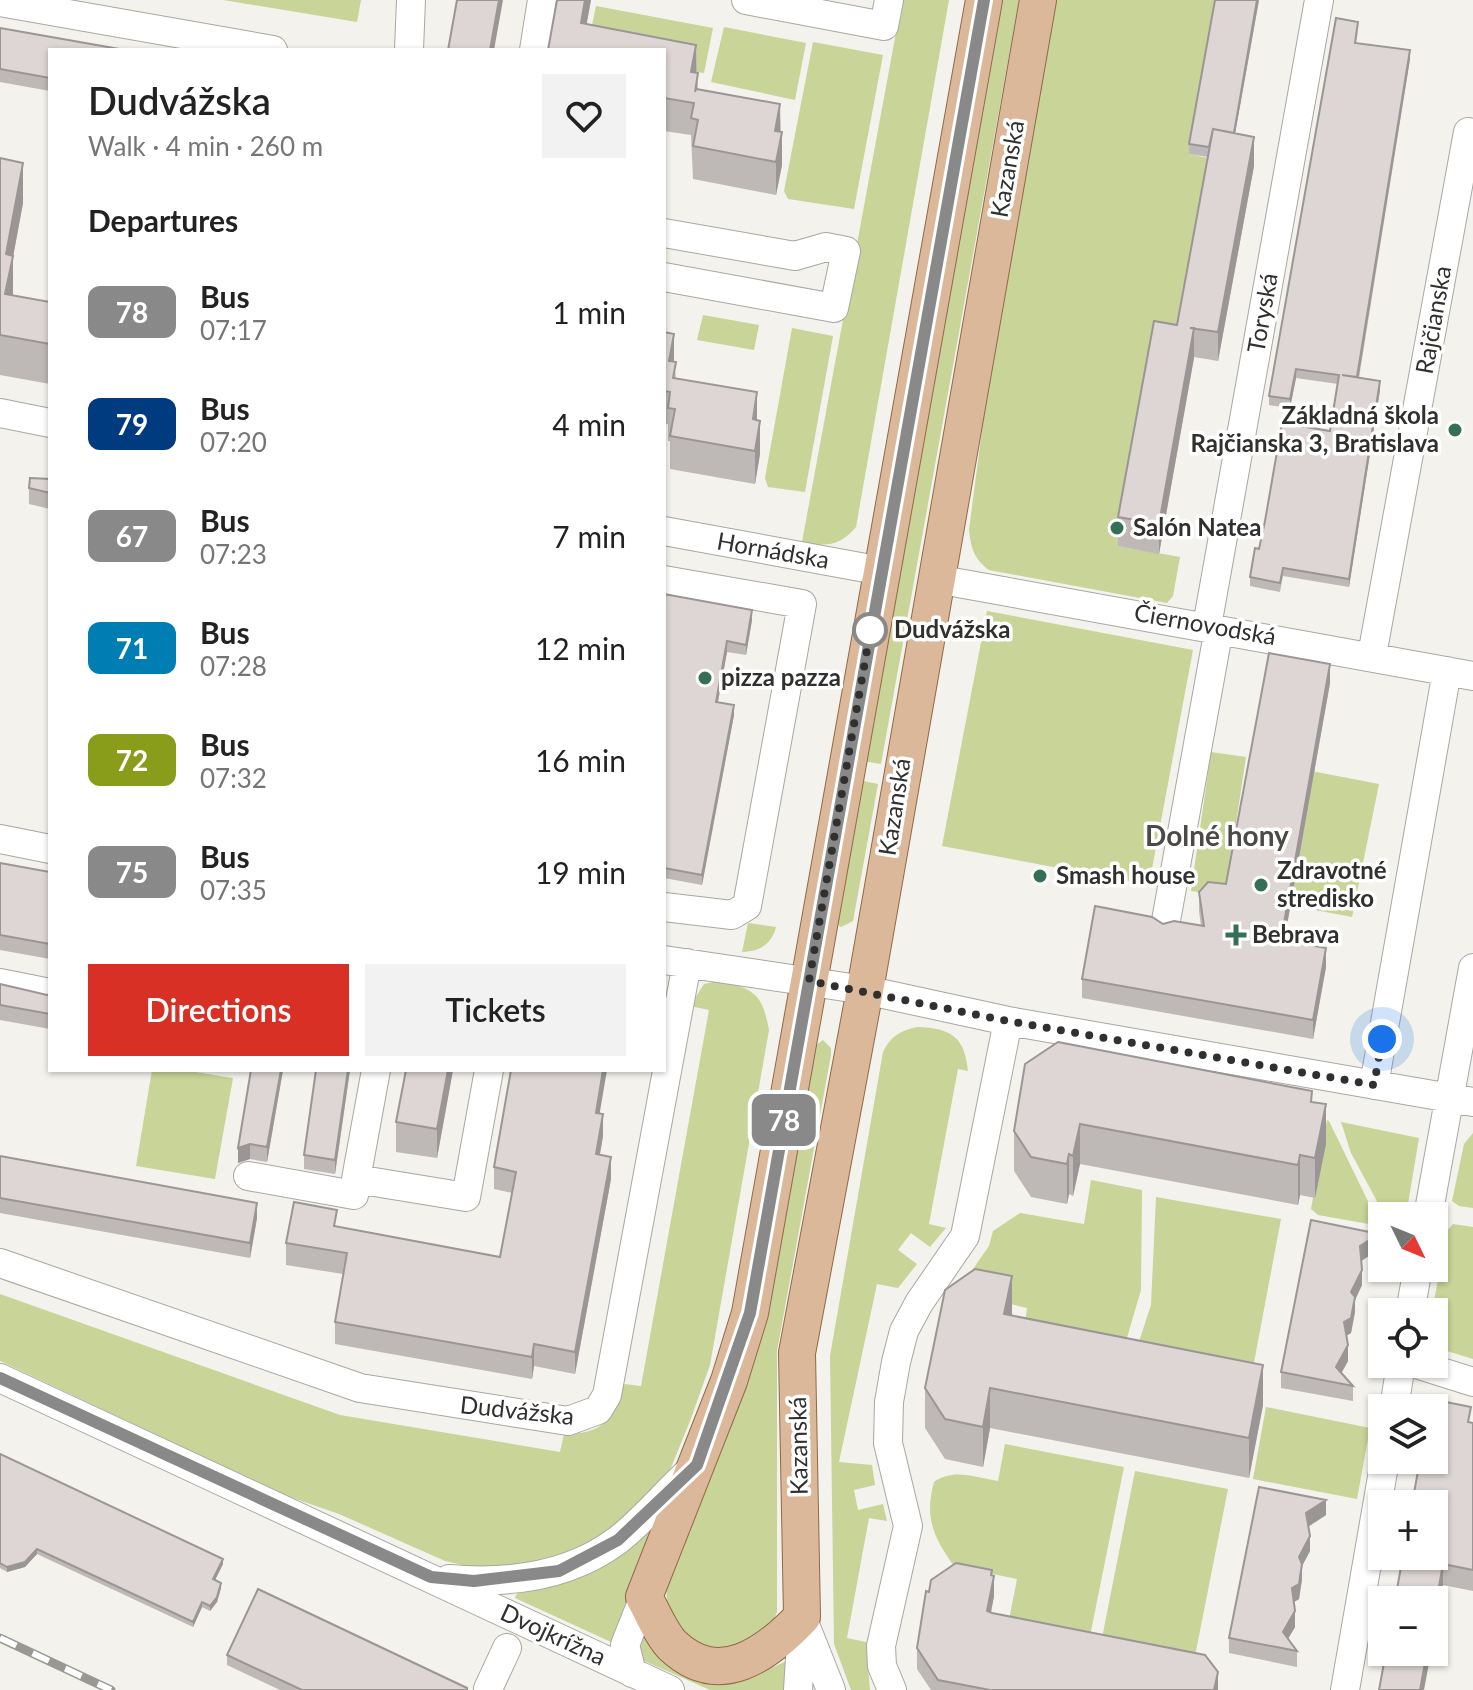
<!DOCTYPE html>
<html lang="en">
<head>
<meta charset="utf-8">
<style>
  body { margin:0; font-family:Lato,sans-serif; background:#f2f2f2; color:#222; height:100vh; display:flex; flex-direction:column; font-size:30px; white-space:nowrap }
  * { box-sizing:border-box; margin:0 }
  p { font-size:26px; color:#767676 }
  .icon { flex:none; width:44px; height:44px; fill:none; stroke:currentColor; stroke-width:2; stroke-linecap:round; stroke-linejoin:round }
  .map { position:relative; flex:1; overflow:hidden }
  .sheet { position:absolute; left:48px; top:48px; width:618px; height:1024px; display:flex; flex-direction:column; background:#fff; border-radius:0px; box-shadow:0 2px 6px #0004 }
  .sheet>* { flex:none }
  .badge { padding:0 16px; border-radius:12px; font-size:28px; line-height:52px }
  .needle { width:52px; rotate:133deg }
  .controls { position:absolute; left:1368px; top:1202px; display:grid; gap:16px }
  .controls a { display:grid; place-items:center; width:80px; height:80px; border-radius:0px; background:#fff; box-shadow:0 2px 6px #0004; font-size:40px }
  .you { position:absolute; width:40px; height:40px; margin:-20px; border:6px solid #fff; border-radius:50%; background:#1a73e8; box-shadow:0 0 0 12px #1a73e833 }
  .map>.badge { position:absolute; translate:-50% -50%; box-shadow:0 0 0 4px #fff }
  h2 { padding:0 40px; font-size:30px; line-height:72px }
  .round { display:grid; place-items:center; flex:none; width:84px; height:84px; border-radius:0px; background:#f2f2f2 }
  .overview { display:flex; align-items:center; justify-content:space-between; height:136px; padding:0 40px }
  h1 { font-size:38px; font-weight:600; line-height:60px }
  .primary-button { display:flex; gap:16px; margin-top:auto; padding:16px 40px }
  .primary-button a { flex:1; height:92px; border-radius:0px; background:#d93025; color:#fff; font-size:32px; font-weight:600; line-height:92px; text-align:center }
  .primary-button a+a { background:#f2f2f2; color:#222 }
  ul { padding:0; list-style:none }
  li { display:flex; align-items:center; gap:24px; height:112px; padding:0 40px }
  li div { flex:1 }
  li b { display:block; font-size:30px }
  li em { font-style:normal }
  li .badge { min-width:88px; font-weight:700; text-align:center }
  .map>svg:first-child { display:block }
  .green { fill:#c8d498 }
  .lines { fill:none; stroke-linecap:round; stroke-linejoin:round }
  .minor-casing { stroke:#a9a7a2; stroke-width:30 }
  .major-casing { stroke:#906949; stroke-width:38 }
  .minor { stroke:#fff; stroke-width:28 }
  .major { stroke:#dcb89a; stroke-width:36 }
  .rail-casing { stroke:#989894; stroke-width:9 }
  .rail { stroke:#fff; stroke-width:6; stroke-dasharray:18; stroke-linecap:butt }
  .wall { fill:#beb8b7 }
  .shaded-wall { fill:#9b9695 }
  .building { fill:#ddd6d5; stroke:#9b9695; stroke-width:2 }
  .line-casing { stroke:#fff; stroke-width:18 }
  .line { stroke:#898989; stroke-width:12 }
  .walk { stroke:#30302e; stroke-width:8; stroke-dasharray:0 14.4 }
  .poi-dot { fill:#356f58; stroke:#fff; stroke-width:3 }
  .stop-dot { fill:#fff; stroke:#898989; stroke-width:4 }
  .labels { text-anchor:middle; stroke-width:7; stroke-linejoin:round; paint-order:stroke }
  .street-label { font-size:24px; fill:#30302e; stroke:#fff }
  .poi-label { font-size:24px; font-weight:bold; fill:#30302e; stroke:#fff; text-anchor:start }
  .stop-label { font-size:24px; font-weight:bold; fill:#30302e; stroke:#fff; text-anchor:start }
  .quarter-label { font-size:28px; font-weight:bold; fill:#4b4a46; stroke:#fff }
</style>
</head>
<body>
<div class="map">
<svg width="1473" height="1690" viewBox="0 0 1473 1690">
  <rect width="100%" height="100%" fill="#f3f2ec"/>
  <path class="green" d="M223,0H361L357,22Z
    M902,0H949L856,527C840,546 826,547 802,542Z
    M1000,0H1019L881,764L863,761Z
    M1050,0H1216L1189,154L1213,159L1177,354L1118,546L1180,557L1173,596L1167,603L989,570C974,559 971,548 969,530L988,384Z
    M596,6L713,28L704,73L684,70L664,50H587Z
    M724,27L806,43L795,100L711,82Z
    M813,42L883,55L854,209L788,199L784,191Z
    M703,315L759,325L754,350L697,340Z
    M792,328L833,336L805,492L768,487L765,478Z
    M987,611L1193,650L1149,885L942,846Z
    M1211,752L1246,757L1225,896L1191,891Z
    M1311,771L1379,784L1352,917L1289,905Z
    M859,780L878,784L853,921L841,927L837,924Z
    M748,923L776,927C772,944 759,952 742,952Z
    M722,980C756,991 762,994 769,1030L710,1365L690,1421L668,1475L632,1518L585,1551L499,1573L445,1561L339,1514L284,1495L0,1361V1294L340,1415L560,1452L564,1434C603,1434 613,1420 624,1384L641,1386L709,1010L690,1006L704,984Z
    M917,1027C951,1028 965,1037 968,1071L958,1069L929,1224L946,1228L930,1247L911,1233L898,1250L917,1264L898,1288L877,1284L839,1462L872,1465L875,1485L854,1490L858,1510L883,1504L887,1521L869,1518L847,1638L866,1642L870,1690H851L834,1644L830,1356L883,1052C891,1036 900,1031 917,1027Z
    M823,1040L831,1048V1055L777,1351V1612L769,1632L731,1654C689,1642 663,1633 667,1582L813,1047Z
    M152,1070H183L233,1078L215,1179L136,1166Z
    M1327,1120L1329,1121L1380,1226L1318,1215L1311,1209Z
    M1341,1122L1419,1138L1407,1210L1403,1216H1385L1351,1153Z
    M1473,1133V1208L1459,1206L1452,1201L1464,1144Z
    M1091,1180L1142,1190L1141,1290L1119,1365L1023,1339L1027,1308L972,1295L964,1282L989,1246L993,1231L1020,1213L1084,1224Z
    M1156,1197L1281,1219L1249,1389L1131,1366L1151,1305Z
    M1453,1224L1473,1227V1359L1447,1351L1434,1339L1432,1312L1447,1231Z
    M1266,1407L1370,1428L1357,1499L1253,1479Z
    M1005,1444L1124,1467L1090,1636L1009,1620L1017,1579L954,1566C934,1538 924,1518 934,1482C953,1468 975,1477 998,1481Z
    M1135,1471L1228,1489L1195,1656L1102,1638Z
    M652,1527L654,1533L611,1642L515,1598L518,1591Z
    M641,1629C672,1686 731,1690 784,1662H787L784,1690H710L642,1660L638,1656Z"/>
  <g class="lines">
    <g class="minor-casing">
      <path id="minor" d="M746,0L884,26L889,0
        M0,2L273,50
        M409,50L411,0
        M534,50L542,0
        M664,233L795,256L826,247L846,251L834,308L664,277
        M0,413L50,423
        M664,531L882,571
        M936,579L1473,676
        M664,580L802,604L747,906L732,915L664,907
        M1207,626L1319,0
        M1372,655L1468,132L1473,133
        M0,839L50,849
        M1165,926L1216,645
        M664,960L865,990L1008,1021L1473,1102
        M0,983L50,993
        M1374,1085L1447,671
        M248,1176L354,1195L356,1179L466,1197L489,1070
        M356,1179L376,1070
        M1428,1216L1473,968
        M0,1263L360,1388L568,1421L598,1410L607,1395L687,963
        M1410,1312L1418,1268
        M1416,1364L1473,1382
        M0,1378L670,1690
        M1394,1408L1401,1364
        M449,1579C508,1584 569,1577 618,1540C645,1519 667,1491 693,1468
        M802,1617L831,1690
        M632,1673L625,1645L644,1597
        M488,1689L507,1648
        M798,1690L802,1626
        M892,1690L882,1666L881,1646L908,1526L888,1443L889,1402L896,1362L904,1331L919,1303L965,1236L1008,1021
        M1345,1690L1385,1460"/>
    </g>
    <g class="major-casing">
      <path id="major" d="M984,0L750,1313L729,1381L644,1597C653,1613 660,1632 672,1645C719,1690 767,1654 802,1617L797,1353L865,990L1038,0"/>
    </g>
    <use href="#minor" class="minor"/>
    <use href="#major" class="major"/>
    <g class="rail-casing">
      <path id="rail" d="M0,1638L111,1690"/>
    </g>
    <use href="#rail" class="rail"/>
  </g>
  <path class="wall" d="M557,0H591L586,24L696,45L698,89L780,104L782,165L776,195L693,179L691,135L664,131V50H548Z
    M1259,0L1235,133L1254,166L1218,361L1194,357L1159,554L1118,546V517L1177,325L1208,157L1189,154V144Z
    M0,28L50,50V91L0,82Z
    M1358,30L1356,43L1410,59L1359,378L1380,390L1349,587L1283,576L1280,592L1250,586V577L1259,549L1330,431L1338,384L1296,378L1290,408L1269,405V396Z
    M0,158L23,203L13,257V295L50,302V384L0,375Z
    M664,332L674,362L676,378L757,420L760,454L755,484L670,469V441H668V424H664Z
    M50,479V509L29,504V488Z
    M664,594L752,620L746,655L727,652L718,702L734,715L702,885L664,878Z
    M1330,683L1284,941L1326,967L1313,1039L1082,998V979L1163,924L1201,926L1199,911V892L1226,884Z
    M0,863L50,872V959L0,950Z
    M0,984L47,995L50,994V1029L0,1020Z
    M1025,1064L1312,1102L1326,1144L1315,1198L1300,1195L1298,1205L1080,1164L1073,1196L1069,1194L1067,1204L1031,1197L1014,1171V1131Z
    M251,1070H283L267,1162L250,1159L238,1163Z
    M350,1070L335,1174L304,1169V1155Z
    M406,1070H453L437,1158L396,1152V1122Z
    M600,1113L603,1136L600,1154L611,1179L575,1374L534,1366L532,1379L335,1344V1322L343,1274L286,1265V1243L337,1227L500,1257L512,1193L494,1189V1167Z
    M0,1156L257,1218L250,1258L0,1213Z
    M1311,1220L1379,1249L1361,1261L1362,1285L1355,1300V1312L1351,1333L1346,1336L1348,1361L1341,1373L1353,1386V1401L1281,1388V1372Z
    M1012,1316L1263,1405L1249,1478L990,1428L983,1467L945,1459L925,1428V1388Z
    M1471,1423H1473V1591L1443,1585L1434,1635V1600Z
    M0,1454L223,1564L215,1580L221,1588L217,1602L210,1611L202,1607L193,1627L37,1554L25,1567L7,1572L0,1568Z
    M1259,1487L1326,1515L1308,1527L1310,1551L1302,1566V1579L1299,1599L1294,1602L1295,1627L1288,1639L1297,1651V1667L1229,1653V1638Z
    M992,1576L994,1596L991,1613L1218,1690H931L917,1669V1648L929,1592Z
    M227,1655L467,1690H280L227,1665Z"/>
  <path class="shaded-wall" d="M499,0H503L494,50H490Z
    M585,0H591L582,50L581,23Z
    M1257,0H1259L1230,162V151Z
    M696,45V78L691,105V72Z
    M1410,50V59L1357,386V377Z
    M780,104V136L775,164V131Z
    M782,132V165L776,195V162Z
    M1254,137V166L1218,361V332Z
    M23,163V203L13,257V296L5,334L6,254Z
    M1194,328V358L1159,554V524Z
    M674,334V367L669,394V361Z
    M1296,369V378L1290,408V399Z
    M1380,381V390L1349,587V579Z
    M757,392V424L753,452V419Z
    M760,421V454L755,484V451Z
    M752,610V620L746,655V645Z
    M727,641V652L716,712V702Z
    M1330,664V683L1281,959V940Z
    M734,705V715L702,885V875Z
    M1326,948V967L1313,1039V1020Z
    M281,1070H283L267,1162V1147Z
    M348,1070H350L335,1174V1160Z
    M448,1070H453L437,1158V1129Z
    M603,1070H607L596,1135V1113Z
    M1326,1104V1144L1315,1198V1158Z
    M603,1114V1136L596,1176V1154Z
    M1080,1124V1164L1073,1196V1156Z
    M250,1144V1159L238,1163V1148Z
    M1069,1154V1194L1067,1204V1164Z
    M1300,1155V1195L1298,1205V1165Z
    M611,1157V1179L575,1374V1352Z
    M257,1203V1218L250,1258V1243Z
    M1379,1234V1249L1360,1262V1246Z
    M1362,1270V1285L1355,1300V1312L1351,1333L1344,1337V1322L1351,1292Z
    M1012,1276V1316L1004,1314Z
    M534,1344V1366L532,1379V1357Z
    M1348,1345V1361L1336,1383V1367Z
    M1263,1365V1405L1249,1478V1438Z
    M990,1388V1428L983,1467V1427Z
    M1326,1500V1515L1306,1528V1513Z
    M1310,1536V1551L1302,1566V1579L1299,1599L1292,1603V1588L1299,1557Z
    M37,1549V1554L25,1567L7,1572V1567Z
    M223,1559V1564L213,1584V1579Z
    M1443,1564V1585L1434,1635V1614Z
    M992,1570V1588L994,1576V1596L987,1631V1611Z
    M221,1583V1588L217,1602L210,1611V1606Z
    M202,1602V1607L193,1627V1622Z
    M1295,1611V1627L1283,1647V1632Z
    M1427,1652H1431L1424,1690H1420Z
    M1218,1672V1690H1214Z"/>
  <path class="building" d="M457,0H499L490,50H448Z
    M557,0H585L581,23L696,45L691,72L698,73L695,92L696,89L780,104L775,131L782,132L776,162L693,146L698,120L691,118L694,103L664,98V50H548Z
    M1215,0H1257L1234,133L1213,129L1209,147L1189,144Z
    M1336,18L1358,22L1355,43L1410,50L1357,377L1342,375L1380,381L1349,579L1283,568L1280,583L1250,577L1255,548L1259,549L1265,521L1282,423L1330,431L1339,375L1296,369L1290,399L1269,396Z
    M0,28L125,50H50V78L0,69Z
    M1213,129L1254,137L1218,332L1190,328H1194L1159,524L1118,517L1154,321L1177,325Z
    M0,158L23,163L6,254L13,256L5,294L50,302V344L0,335Z
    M664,332L674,334L669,361L676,362L673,378L757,392L753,419L760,421L755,451L670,436L675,409L668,408L670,392L664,391Z
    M30,478L50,479V493L29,488Z
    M664,594L752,610L746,645L727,641L716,702L734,705L702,875L664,868Z
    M1269,653L1330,664L1281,940L1326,948L1313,1020L1082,979L1095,906L1152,917L1163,924L1174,921L1204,926L1199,892L1208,882L1226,884Z
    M0,863L50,872V944L0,935Z
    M0,984L47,995L50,994V1014L0,1005Z
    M1058,1042L1312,1091L1311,1102L1326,1104L1315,1158L1300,1155L1298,1165L1080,1124L1073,1156L1069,1154L1067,1164L1031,1157L1014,1131L1025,1064Z
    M251,1070H281L267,1147L250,1144L238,1148Z
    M316,1070H348L335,1160L304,1155Z
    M406,1070H448L437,1129L396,1122Z
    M511,1070H603L596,1113L603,1114L596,1154L611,1157L575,1352L534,1344L532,1357L335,1322L347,1253L286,1243L294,1202L337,1210L334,1226L500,1257L516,1172L494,1167Z
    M0,1156L257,1203L250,1243L0,1198Z
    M1311,1220L1379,1234L1360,1246L1362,1270L1351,1292L1355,1297L1351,1318L1344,1322L1348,1345L1336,1367L1353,1386L1281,1372Z
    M975,1269L1012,1276L1004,1314L1263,1365L1249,1438L990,1388L983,1427L945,1419L925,1388L945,1290Z
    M1431,1399L1471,1407L1468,1422L1473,1423V1570L1443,1564L1434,1614V1600H1395L1403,1556H1434V1504H1412L1420,1460H1434V1408H1429Z
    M0,1454L223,1559L213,1579L221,1583L217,1597L210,1606L202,1602L193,1622L37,1549L25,1562L7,1567L0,1563Z
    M1259,1487L1326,1500L1306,1513L1310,1536L1299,1557L1302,1564L1299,1584L1292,1588L1295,1611L1283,1632L1297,1651L1229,1638Z
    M956,1563L992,1570L991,1575L994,1576L987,1611L992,1613L1205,1655L1218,1672L1214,1690H990L938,1680L917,1648L926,1591L929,1592L931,1580Z
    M258,1589L467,1688V1690H302L227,1655Z
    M1386,1652H1427L1420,1690H1379Z"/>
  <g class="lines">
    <g class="line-casing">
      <path id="line" d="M0,1378L431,1577L474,1581L559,1571L618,1540L697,1465L750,1313L984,0"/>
    </g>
    <use href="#line" class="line"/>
    <path class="walk" d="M870,630L871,627L809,981L1008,1021L1374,1085L1382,1039"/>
  </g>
  <g class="poi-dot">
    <circle cx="1455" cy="430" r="8"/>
    <circle cx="1117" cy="528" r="8"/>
    <circle cx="705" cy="678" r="8"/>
    <circle cx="1040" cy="876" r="8"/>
    <circle cx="1261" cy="885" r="8"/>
    <path d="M1232 923h8v8h8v8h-8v8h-8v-8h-8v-8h8z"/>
  </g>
  <circle class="stop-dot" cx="870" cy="630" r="16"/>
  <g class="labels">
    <g class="street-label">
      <text transform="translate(1008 169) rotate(-80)" y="8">Kazanská</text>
      <text transform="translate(1263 313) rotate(-80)" y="8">Toryská</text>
      <text transform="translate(1434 320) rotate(-80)" y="8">Rajčianska</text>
      <text transform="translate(773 551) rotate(10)" y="8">Hornádska</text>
      <text transform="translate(1205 625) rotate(10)" y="8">Čiernovodská</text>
      <text transform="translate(895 807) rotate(-81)" y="8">Kazanská</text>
      <text transform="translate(517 1411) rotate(6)" y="8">Dudvážska</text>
      <text transform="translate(799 1446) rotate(-91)" y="8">Kazanská</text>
      <text transform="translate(553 1635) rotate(25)" y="8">Dvojkrížna</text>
    </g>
    <g class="poi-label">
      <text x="1439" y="424" text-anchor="end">Základná škola<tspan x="1439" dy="28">Rajčianska 3, Bratislava</tspan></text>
      <text x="1133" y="536">Salón Natea</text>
      <text x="721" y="686">pizza pazza</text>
      <text x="1277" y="879">Zdravotné<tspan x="1277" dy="28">stredisko</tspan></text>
      <text x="1056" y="884">Smash house</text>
      <text x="1252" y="943">Bebrava</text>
    </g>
    <g class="stop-label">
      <text x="894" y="638">Dudvážska</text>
    </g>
    <g class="quarter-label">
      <text x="1217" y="846">Dolné hony</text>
    </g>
  </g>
</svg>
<div class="controls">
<a><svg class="needle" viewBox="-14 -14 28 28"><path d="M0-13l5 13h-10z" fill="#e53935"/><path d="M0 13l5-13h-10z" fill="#767676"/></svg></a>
<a><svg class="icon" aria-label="locate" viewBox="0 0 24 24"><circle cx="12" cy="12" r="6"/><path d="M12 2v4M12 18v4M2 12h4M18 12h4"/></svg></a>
<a><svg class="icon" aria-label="layers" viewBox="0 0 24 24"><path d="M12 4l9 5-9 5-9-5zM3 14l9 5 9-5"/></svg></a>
<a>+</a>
<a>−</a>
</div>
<div class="you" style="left:1382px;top:1039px"></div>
<b class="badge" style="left:784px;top:1120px;background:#898989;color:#fff">78</b>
<section class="sheet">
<div class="overview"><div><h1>Dudvážska</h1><p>Walk · 4 min · 260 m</p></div><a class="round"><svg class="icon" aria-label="heart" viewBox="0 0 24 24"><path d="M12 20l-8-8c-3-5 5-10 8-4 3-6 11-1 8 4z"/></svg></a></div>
<h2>Departures</h2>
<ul>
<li><span class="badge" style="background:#898989;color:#fff">78</span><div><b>Bus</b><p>07:17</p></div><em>1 min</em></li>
<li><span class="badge" style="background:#003b80;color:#fff">79</span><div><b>Bus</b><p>07:20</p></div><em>4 min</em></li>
<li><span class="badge" style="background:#898989;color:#fff">67</span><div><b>Bus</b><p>07:23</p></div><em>7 min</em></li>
<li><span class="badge" style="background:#007db3;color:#fff">71</span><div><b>Bus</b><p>07:28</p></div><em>12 min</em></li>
<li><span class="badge" style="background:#899d1b;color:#fff">72</span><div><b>Bus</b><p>07:32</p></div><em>16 min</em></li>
<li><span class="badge" style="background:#898989;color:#fff">75</span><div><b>Bus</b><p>07:35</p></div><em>19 min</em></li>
</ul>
<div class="primary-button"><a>Directions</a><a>Tickets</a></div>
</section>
</div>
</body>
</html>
